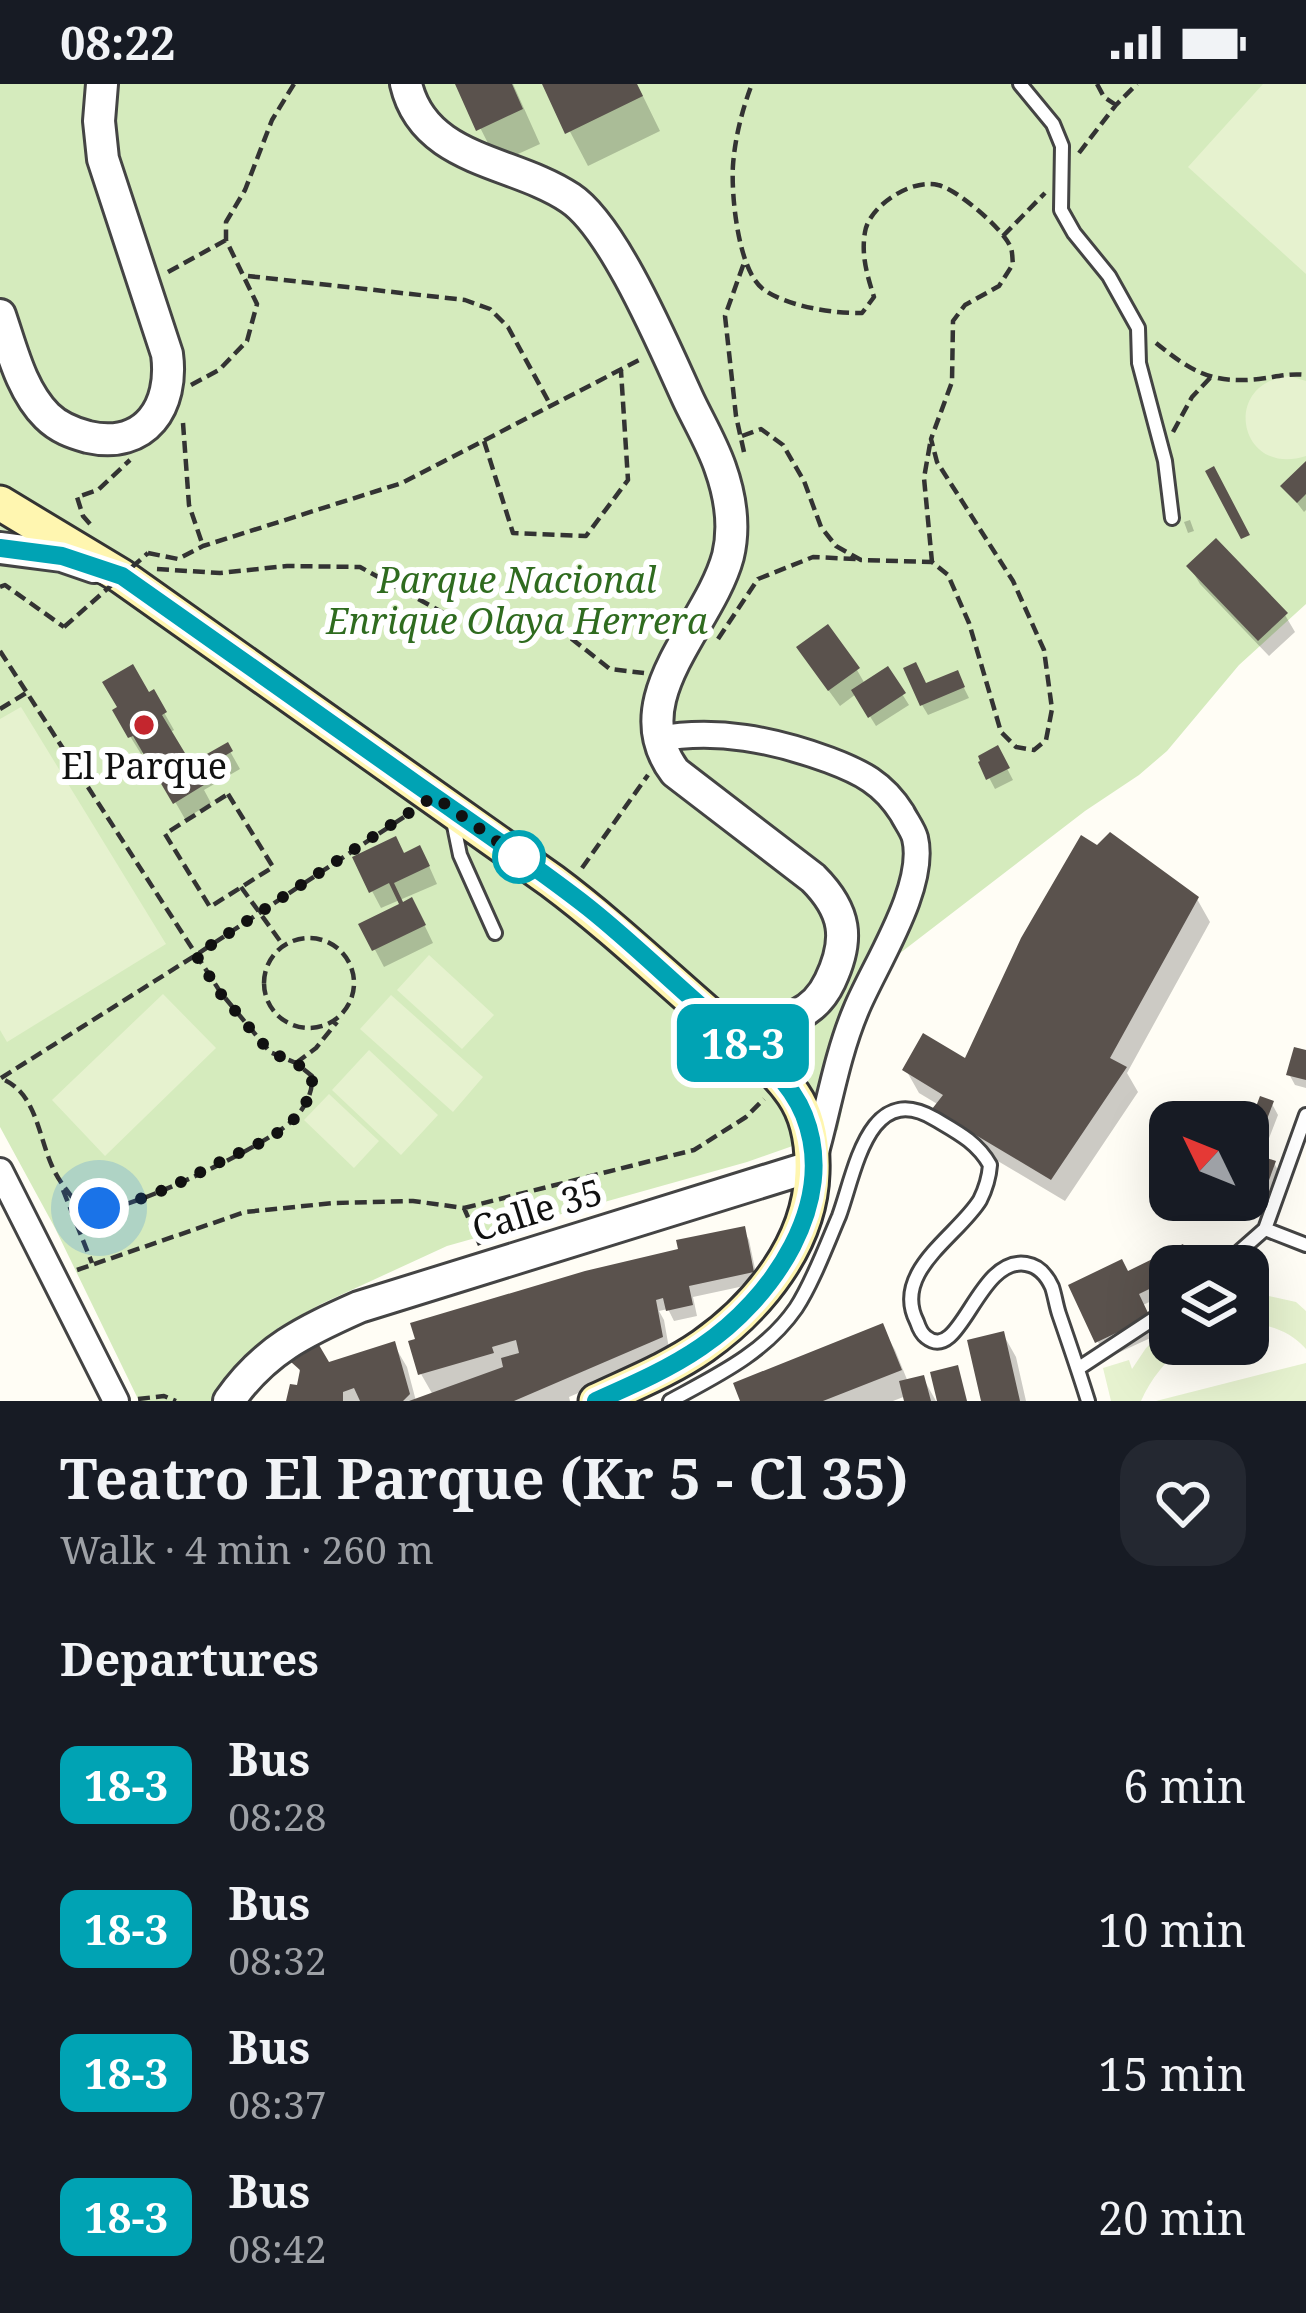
<!DOCTYPE html>
<html lang="en">
<head>
<meta charset="utf-8">
<style>
  body { margin:0; font-family:"Noto Serif",serif; background:#242831; color:#f1f3f6; height:100vh; display:flex; flex-direction:column; font-size:45px; white-space:nowrap }
  * { box-sizing:border-box; margin:0 }
  p { font-size:39px; color:#9ea1a6 }
  .icon { flex:none; width:66px; height:66px; fill:none; stroke:currentColor; stroke-width:2; stroke-linecap:round; stroke-linejoin:round }
  .map { position:relative; height:1317px; overflow:hidden }
  .panel { display:flex; flex-direction:column; background:#171b24; flex:1 }
  .panel>* { flex:none }
  .badge { padding:0 24px; border-radius:18px; font-size:42px; line-height:78px }
  .needle { width:78px; rotate:313deg }
  .tools { position:absolute; left:1149px; top:1017px; display:grid; gap:24px }
  .tools a { display:grid; place-items:center; width:120px; height:120px; border-radius:24px; background:#171b24; box-shadow:0 12px 48px #0002; font-size:60px }
  .you { position:absolute; width:60px; height:60px; margin:-30px; border:9px solid #fff; border-radius:50%; background:#1a73e8; box-shadow:0 0 0 18px #1a73e833 }
  .map>.badge { position:absolute; translate:-50% -50%; box-shadow:0 0 0 6px #fff }
  h2 { padding:0 60px; font-size:45px; line-height:108px }
  .round { display:grid; place-items:center; flex:none; width:126px; height:126px; border-radius:36px; background:#242831 }
  .headline { display:flex; align-items:center; justify-content:space-between; height:204px; padding:0 60px }
  h1 { font-size:57px; font-weight:700; line-height:90px }
  ul { padding:0; list-style:none }
  li { display:flex; align-items:center; gap:36px; height:144px; padding:0 60px }
  li div { flex:1 }
  li b { display:block; font-size:45px }
  li em { font-style:normal }
  li .badge { min-width:132px; font-weight:700; text-align:center }
  .status { display:flex; justify-content:space-between; align-items:center; height:84px; padding:0 60px; background:#171b24; direction:ltr }
  .status svg { height:33px; fill:currentColor }
  .map>svg:first-child { display:block }
  .green { fill:#d5ebbd }
  .pitch { fill:#e6f2cf }
  .shadow { fill:#0003 }
  .building { fill:#5a524d }
  .lines { fill:none; stroke-linecap:round; stroke-linejoin:round }
  .service-casing { stroke:#444; stroke-width:18 }
  .minor-casing { stroke:#444; stroke-width:30 }
  .tertiary-casing { stroke:#444; stroke-width:36 }
  .secondary-casing { stroke:#333; stroke-width:39 }
  .path { stroke:#333; stroke-width:4.5; stroke-dasharray:12 6; stroke-linecap:butt }
  .service { stroke:#fff; stroke-width:12 }
  .minor { stroke:#fff; stroke-width:24 }
  .tertiary { stroke:#fff; stroke-width:30 }
  .secondary { stroke:#fff6b0; stroke-width:33 }
  .path-bridge { stroke:#333; stroke-width:4.5; stroke-dasharray:12 6; stroke-linecap:butt }
  .line-casing { stroke:#fff; stroke-width:27 }
  .line { stroke:#00a3b4; stroke-width:18 }
  .walk { stroke:#111; stroke-width:12; stroke-dasharray:0 21.6 }
  .poi-dot { fill:#c4262e; stroke:#fff; stroke-width:4.5 }
  .stop-dot { fill:#fff; stroke:#00a3b4; stroke-width:6 }
  .labels { text-anchor:middle; stroke-width:12; stroke-linejoin:round; paint-order:stroke }
  .park-label { font-size:36px; font-style:italic; fill:#2f6b1f; stroke:#fff }
  .poi-label { font-size:36px; fill:#111; stroke:#fff }
  .street-label { font-size:36px; fill:#111; stroke:#fff }
</style>
</head>
<body>
<div class="status"><b>08:22</b><svg viewBox="0 0 49 12"><path d="M0 12V9h3v3zM5 12V6h3v6zM10 12V3h3v9zM15 12V0h3v12zM26 1h20v11H26zM47 4h2v5h-2z"/></svg></div>
<div class="map">
<svg width="1306" height="1317" viewBox="0 0 1306 1317">
  <rect width="100%" height="100%" fill="#fffdf5"/>
  <path class="green" d="M0,0H1306V520L1239,581L1167,667L1139,691L1085,727L878,886L857,948L838,1046L747,1078L447,1162L321,1220L278,1244L241,1274L214,1317H139L55,1144L0,1043Z"/>
  <path class="pitch" d="M1263,0H1306V190L1188,83Z
    M1289,292L1306,297V372C1239,394 1220,299 1289,292Z
    M21,623L166,860L7,958L0,946V635Z
    M429,871L494,931L462,965L397,906Z
    M163,910L216,964L105,1072L52,1016Z
    M391,911L483,993L453,1028L360,945Z
    M369,966L438,1031L401,1071L332,1006Z
    M329,1010L379,1057L354,1084L304,1036Z
    M1251,1208L1296,1218L1306,1227V1265C1290,1247 1271,1241 1248,1239V1209Z
    M1170,1242V1260H1183C1166,1278 1151,1294 1141,1317H1111L1103,1284L1129,1276L1132,1285L1146,1264Z
    M1306,1279V1317H1156Z"/>
  <path class="shadow" d="M458,0H513L540,60L498,79Z
    M545,0H637L660,47L588,82Z
    M1306,381V426L1304,428L1284,402Z
    M1190,436L1194,447L1188,449L1184,438Z
    M1190,483L1285,531L1295,548L1269,572L1200,500Z
    M810,581L857,586L865,600L887,586L909,621L876,642L856,610L840,622Z
    M962,600L969,614L928,631L922,621L925,603Z
    M153,609L174,646L169,649L189,684L227,662L240,685L204,706L211,719L185,735L146,667L141,670L125,644Z
    M997,665L1013,696L995,705L982,680Z
    M404,772L429,782L437,800L381,824L372,807Z
    M1197,815L1210,838L1127,989L1138,1008L1065,1117L949,1048L936,1025L939,1021L919,1009L906,986L966,979Z
    M421,834L433,859L384,883L362,841Z
    M1306,969V1004L1295,1001L1289,990Z
    M1272,1020L1278,1031L1261,1075L1274,1079L1280,1090L1264,1135L1242,1127L1235,1116H1248V1080L1251,1072L1248,1067V1052Z
    M743,1145L749,1156L758,1199L693,1213L697,1232L674,1237L668,1225L659,1227L664,1236L670,1270L569,1313L570,1317H417L433,1311L421,1290L682,1167Z
    M1182,1164L1191,1182H1170V1208L1143,1221L1157,1251L1107,1274L1098,1258L1128,1190Z
    M882,1243L895,1266L908,1298L923,1294L936,1317H907L906,1312L893,1317H743Z
    M1003,1250L1016,1273L1026,1317H984Z
    M394,1261L407,1283L416,1317H289L300,1304L302,1292L296,1279L327,1282Z"/>
  <path class="building" d="M455,0H512L523,25L476,47Z
    M542,0H637L643,12L565,50Z
    M1306,377V410L1297,419L1280,402Z
    M1214,382L1250,451L1241,455L1205,387Z
    M1216,454L1288,529L1258,557L1186,482Z
    M828,540L860,584L828,607L796,563Z
    M916,578L926,599L958,586L965,603L920,622L903,584Z
    M133,580L149,608L154,605L167,628L162,631L191,679L228,658L233,667L197,688L204,701L173,720L133,652L128,654L112,626L117,623L102,598Z
    M888,582L906,609L868,634L851,606Z
    M998,661L1010,684L986,696L978,678L980,677L978,672Z
    M1110,748L1199,813L1110,974L1127,983L1051,1096L932,1025L943,1011L902,986L923,949L965,974L1021,854L1081,751L1097,761Z
    M396,752L404,769L420,761L430,782L394,799L403,818L412,813L426,841L372,867L358,840L399,820L389,799L369,809L352,773Z
    M1294,963L1306,966V996L1286,991Z
    M1260,1012L1274,1017L1255,1066L1248,1064V1044Z
    M1249,1068L1276,1077L1258,1126L1232,1117L1248,1116Z
    M745,1142L754,1188L689,1202L693,1221L666,1227L663,1214L656,1216L663,1253L514,1317H409L503,1283L501,1274L519,1269L516,1256L492,1263L494,1269L418,1291L408,1257L415,1255L410,1239L585,1187L678,1165L676,1156Z
    M1183,1160L1193,1182H1170V1195L1139,1210L1150,1233L1095,1259L1068,1201L1122,1175L1128,1187Z
    M883,1239L902,1286L823,1317H740L733,1299Z
    M1004,1247L1020,1317H981L967,1256Z
    M395,1257L410,1310L403,1317H360L354,1304L343,1308V1317H286L290,1300L297,1301L300,1286L291,1278L308,1267L319,1261L329,1278Z
    M958,1281L967,1317H937L930,1288Z
    M924,1291L931,1317H904L899,1297Z"/>
  <g class="lines">
    <g class="service-casing">
      <path id="service" d="M1020,0L1053,40L1062,62L1061,126L1074,149L1109,192L1138,244L1139,279L1165,377L1172,434
        M452,732L460,771L495,849
        M1265,1145L1306,1031
        M1223,1182L1265,1145L1306,1161
        M1079,1284L1170,1224
        M670,1317C716,1292 765,1269 796,1224C812,1200 827,1160 839,1132C855,1089 868,995 935,1035C957,1048 977,1058 990,1081C989,1094 986,1104 980,1116C958,1152 891,1188 917,1238C919,1244 922,1250 926,1253C961,1281 977,1172 1026,1180C1039,1182 1047,1192 1052,1203C1055,1212 1056,1221 1059,1230C1069,1259 1079,1288 1088,1317"/>
    </g>
    <g class="minor-casing">
      <path id="minor" d="M658,655C717,644 774,656 829,676C861,688 883,699 902,729C906,737 913,746 915,754C927,803 874,882 856,926C837,971 829,1021 816,1068
        M0,1087L116,1317"/>
    </g>
    <g class="tertiary-casing">
      <path id="tertiary" d="M406,0C424,78 514,76 570,114C614,143 665,265 689,317C699,338 712,360 720,383C730,411 735,443 728,472C709,543 620,615 675,688L813,794C846,827 850,855 830,897C823,912 812,924 797,931C773,941 746,941 721,941
        M0,231C12,266 21,306 47,332C59,344 73,349 88,353C146,366 174,322 167,270L103,75L99,37L102,0
        M0,464L62,472L94,483
        M229,1317C264,1266 305,1247 359,1223L813,1082"/>
    </g>
    <g class="secondary-casing">
      <path id="secondary" d="M0,419L121,492L552,797C611,841 664,892 720,940C745,962 774,982 793,1010C809,1033 813,1062 812,1089C810,1160 758,1223 703,1262C670,1285 632,1300 596,1317"/>
    </g>
    <path class="path" d="M1097,0L1104,13L1116,21
      M1079,69L1116,21L1137,0
      M1003,152L1045,109
      M168,188L226,156
      M248,192L465,216L490,225L508,243L551,322
      M1156,259C1192,288 1212,300 1259,295C1276,293 1288,289 1306,291
      M191,301L219,286L247,257L257,220L226,156V138L245,106L272,36L294,0
      M183,339L189,421L203,462
      M1173,348L1192,313L1210,294
      M742,352L761,345L783,361L804,397L821,443L836,462L861,476L932,478L948,491L969,539L1001,648L1016,663L1034,666L1046,656L1052,625L1044,566L1013,497L937,378L931,355L952,298L953,237L965,221L999,202L1013,180C1012,174 1013,168 1010,162C1003,145 957,105 938,101C912,94 869,122 865,148C861,171 867,191 874,213L862,229C835,230 785,222 763,205C738,186 731,111 733,81C735,54 742,26 752,0
      M484,357L513,449L586,452L628,396L621,287
      M930,360L924,394L932,478
      M744,368L736,332L725,232L745,176
      M90,440L83,432L77,413L98,406L130,376
      M148,469L178,475L203,462L402,399L643,274
      M157,485L220,489L287,482L360,483L460,538L535,541L563,548L610,585L644,589
      M0,503L5,501L64,543
      M718,555L758,495L813,473L856,475
      M0,567L221,909L270,968L296,979L312,992C313,1008 306,1022 295,1034C272,1059 161,1110 126,1120C111,1124 95,1124 79,1122C69,1109 59,1098 52,1082C38,1051 36,1007 0,994
      M0,625L26,609
      M228,710L273,783L210,823L165,750Z
      M582,784L648,691
      M241,803L283,861
      M264 899a45 45 0 1 1 90 0a45 45 0 1 1-90 0Z
      M296,979L316,964L337,938
      M1,994L196,871L410,729
      M63,1106L92,1179
      M464,1124L694,1066L746,1033L764,1015
      M77,1186L245,1128L334,1119L413,1117L464,1124L480,1161
      M138,1315L164,1312L176,1317"/>
    <use href="#service" class="service"/>
    <use href="#minor" class="minor"/>
    <use href="#tertiary" class="tertiary"/>
    <use href="#secondary" class="secondary"/>
    <path class="path-bridge" d="M64,543L148,469"/>
  </g>
  <g class="lines">
    <g class="line-casing">
      <path id="line" d="M0,464L62,472L122,492C221,562 320,631 419,702C476,742 534,781 589,824C629,856 666,892 705,926C739,957 786,986 804,1031C839,1119 772,1215 701,1263C669,1285 632,1301 596,1317"/>
    </g>
    <use href="#line" class="line"/>
    <path class="walk" d="M99,1124C147,1119 188,1094 230,1073C253,1062 278,1053 295,1034C306,1022 313,1008 312,992L296,979L270,968L220,909L196,871L434,712L519,773"/>
  </g>
  <circle class="poi-dot" cx="144" cy="641" r="12"/>
  <circle class="stop-dot" cx="519" cy="773" r="24"/>
  <g class="labels">
    <g class="park-label">
      <text x="517" y="509">Parque Nacional<tspan x="517" dy="41">Enrique Olaya Herrera</tspan></text>
    </g>
    <g class="poi-label">
      <text x="144" y="695">El Parque</text>
    </g>
    <g class="street-label">
      <text transform="translate(537 1126) rotate(-17)" y="13">Calle 35</text>
    </g>
  </g>
</svg>
<div class="tools">
<a><svg class="needle" viewBox="-14 -14 28 28"><path d="M0-13l5 13h-10z" fill="#e53935"/><path d="M0 13l5-13h-10z" fill="#9ea1a6"/></svg></a>
<a><svg class="icon" aria-label="layers" viewBox="0 0 24 24"><path d="M12 4l9 5-9 5-9-5zM3 14l9 5 9-5"/></svg></a>
</div>
<div class="you" style="left:99px;top:1124px"></div>
<b class="badge" style="left:743px;top:959px;background:#00a3b4;color:#fff">18-3</b>
</div>
<section class="panel">
<div class="headline"><div><h1>Teatro El Parque (Kr 5 - Cl 35)</h1><p>Walk · 4 min · 260 m</p></div><a class="round"><svg class="icon" aria-label="heart" viewBox="0 0 24 24"><path d="M12 20l-8-8c-3-5 5-10 8-4 3-6 11-1 8 4z"/></svg></a></div>
<h2>Departures</h2>
<ul>
<li><span class="badge" style="background:#00a3b4;color:#fff">18-3</span><div><b>Bus</b><p>08:28</p></div><em>6 min</em></li>
<li><span class="badge" style="background:#00a3b4;color:#fff">18-3</span><div><b>Bus</b><p>08:32</p></div><em>10 min</em></li>
<li><span class="badge" style="background:#00a3b4;color:#fff">18-3</span><div><b>Bus</b><p>08:37</p></div><em>15 min</em></li>
<li><span class="badge" style="background:#00a3b4;color:#fff">18-3</span><div><b>Bus</b><p>08:42</p></div><em>20 min</em></li>
</ul>
</section>
</body>
</html>
